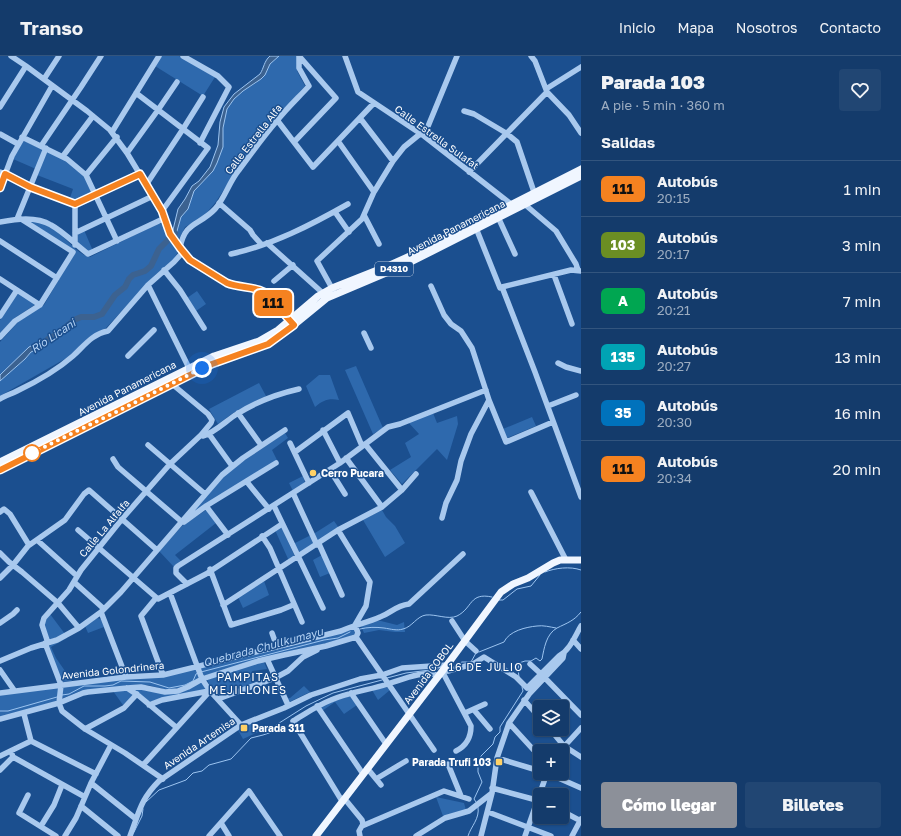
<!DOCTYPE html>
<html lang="es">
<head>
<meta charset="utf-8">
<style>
  body { margin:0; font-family:"Golos Text",sans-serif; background:#214673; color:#f1f3f6; height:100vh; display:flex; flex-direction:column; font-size:15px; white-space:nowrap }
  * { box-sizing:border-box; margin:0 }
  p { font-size:13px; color:#9dadc1 }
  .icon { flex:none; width:22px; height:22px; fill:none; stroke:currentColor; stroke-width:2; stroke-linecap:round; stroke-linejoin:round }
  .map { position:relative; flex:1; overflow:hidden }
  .details { display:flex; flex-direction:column; background:#143b6b; width:320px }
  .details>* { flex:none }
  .badge { padding:0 8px; border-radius:6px; font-size:14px; line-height:26px }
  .controls { position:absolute; left:533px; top:644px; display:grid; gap:8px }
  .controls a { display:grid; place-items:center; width:36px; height:36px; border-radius:4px; background:#143b6b; box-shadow:0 1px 3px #0004,0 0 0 1px #33557e; font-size:20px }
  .you { position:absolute; width:20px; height:20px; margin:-10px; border:3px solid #fff; border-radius:50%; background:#1a73e8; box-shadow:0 0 0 6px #1a73e833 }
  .map>.badge { position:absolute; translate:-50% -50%; box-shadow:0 0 0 2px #fff }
  h2 { padding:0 20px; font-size:15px; line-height:36px }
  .round { display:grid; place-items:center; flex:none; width:42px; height:42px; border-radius:4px; background:#214673 }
  .headline { display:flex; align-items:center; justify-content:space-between; height:68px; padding:0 20px }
  h1 { font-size:19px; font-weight:800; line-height:30px }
  .cta { display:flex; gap:8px; margin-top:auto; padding:8px 20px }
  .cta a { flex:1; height:46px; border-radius:4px; background:#8c9099; color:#fff; font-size:16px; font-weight:800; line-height:46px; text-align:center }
  .cta a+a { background:#214673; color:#f1f3f6 }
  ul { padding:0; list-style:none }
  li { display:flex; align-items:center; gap:12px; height:56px; padding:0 20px; border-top:1px solid #33557e }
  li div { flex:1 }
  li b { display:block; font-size:15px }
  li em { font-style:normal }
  li .badge { min-width:44px; font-weight:700; text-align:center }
  header { display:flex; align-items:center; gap:24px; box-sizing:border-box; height:56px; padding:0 20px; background:#143b6b; border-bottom:1px solid #33557e }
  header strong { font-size:19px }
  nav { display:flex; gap:22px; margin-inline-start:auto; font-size:14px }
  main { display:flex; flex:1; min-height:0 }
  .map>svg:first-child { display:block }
  .green { fill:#2e69ad }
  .water { fill:#3c6290; stroke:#9cc4f0 }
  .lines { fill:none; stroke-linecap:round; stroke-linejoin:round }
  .stream { stroke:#9cc4f0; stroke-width:1 }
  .river { stroke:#3c6290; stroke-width:6 }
  .minor { stroke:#a9c9ee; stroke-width:5.5 }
  .major { stroke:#f0f6ff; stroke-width:7 }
  .line-casing { stroke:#fff; stroke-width:9 }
  .line { stroke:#f58220; stroke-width:6 }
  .walk { stroke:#fff; stroke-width:4; stroke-dasharray:0 7.2 }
  .stop-dot { fill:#fff; stroke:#f58220; stroke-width:2 }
  .poi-dot { fill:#ffd166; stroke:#1b4f8f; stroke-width:1.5 }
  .labels { text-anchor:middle; stroke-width:3; stroke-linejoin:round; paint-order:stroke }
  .shield { fill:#1b4f8f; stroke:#bbcadd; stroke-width:1 }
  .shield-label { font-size:9px; font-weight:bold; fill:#fff }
  .street-label { font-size:10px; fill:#fff; stroke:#1b4f8f }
  .poi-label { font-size:10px; font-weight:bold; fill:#fff; stroke:#1b4f8f; text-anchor:start }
  .water-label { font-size:11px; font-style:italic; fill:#b5d3f5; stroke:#1b4f8f }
  .neighbourhood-label { font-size:11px; letter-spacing:1px; fill:#fff; stroke:#1b4f8f }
</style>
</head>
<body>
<header>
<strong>Transo</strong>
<nav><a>Inicio</a><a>Mapa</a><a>Nosotros</a><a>Contacto</a></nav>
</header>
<main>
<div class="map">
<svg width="581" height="780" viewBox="0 0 581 780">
  <rect width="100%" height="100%" fill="#1b4f8f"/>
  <path class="green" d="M161,0H179L215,21L203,40L155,10Z
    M279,0H298L297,15L305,30L275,63L235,117L215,147L203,161L185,171L178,185L175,182L181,161L188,153L194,135L213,115L227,53L234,43L243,35L256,27L265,19L270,8Z
    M22,84L43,94L36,113L13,103Z
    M47,95L66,104L85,121L93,138L74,146L69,145L73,133L37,119Z
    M26,164C33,165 44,166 50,170C62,177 77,199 90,201L159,167L163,169L167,180L178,196L171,207L155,219L106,272L88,282L70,300L0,340V325L25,303L31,296L42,291L47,282L29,291L0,319V286L19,265L44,249L75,196Z
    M84,174L93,195L89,196L77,188L78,177Z
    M197,235L206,248L196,255L187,242Z
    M18,237L36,248L16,261L0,277V264Z
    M356,310L383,372L373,378L345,314Z
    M319,319H330L339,344C329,342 323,344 315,351L306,330Z
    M259,327L266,340L233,357L218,368L209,353Z
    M433,357L437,367L457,360L458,368L447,404L437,393L402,428L390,414L411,401L405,387L419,378L408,366Z
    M532,361L536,370L507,382L503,373Z
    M285,377L288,382L272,394L277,404L186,464L225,419L236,410Z
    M303,420L305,427L293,435L289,427Z
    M206,454L216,467L175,499L182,506L174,511L159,495L182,470Z
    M382,454L386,461L395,470L405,487L385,501L363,464Z
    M334,465L339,472L298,499L293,488L315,477Z
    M281,470L295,501L289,505L275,474Z
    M322,499L330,517L320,521L313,504Z
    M264,525L269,539L243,552L238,541Z
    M50,558L65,578L58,581L49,584C44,571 41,568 50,558Z
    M97,562L101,563L104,571L88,577L85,570Z
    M370,565H381L397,569L404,566L405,576H395L379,574L364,577L361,570Z
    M351,572L354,573L355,578L349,581L199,621L192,627L181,632L171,633H163L148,629H136L80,635L44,650L0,661V639L127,622H158Z
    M66,580L67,582L51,591L56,602L72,625L63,626L61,624L49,590Z
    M264,606L267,613L252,615L256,627L222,640L215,638L207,624L256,607Z
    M202,625L206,634L148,646L133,634H143L165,638Z
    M304,630L310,636L289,646L287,642H290Z
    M388,631L390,634L378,644L372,634Z
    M125,634L135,639L123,649L113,635Z
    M350,640L357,649L344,658L335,646L322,655L320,650Z
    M253,666L258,676L243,683L238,674Z
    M436,741L464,747L466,754L443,760Z"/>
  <path class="water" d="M270,0H279L270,8L265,19L261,23L243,35L234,43L227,53L223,72V91L217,107L213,115L194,135L188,153L181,161L175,182L172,178L178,153L185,143L192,130L199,125L210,111L218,89L220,66L224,51L234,38L260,18C264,12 264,5 270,0Z
    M47,282L51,283L42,291L31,296L25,303L0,325V319L29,291Z"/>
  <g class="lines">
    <path class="stream" d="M545,516C555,512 570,510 581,514
      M499,544H503L517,533L531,530L540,519
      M360,573C368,571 376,571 384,572C391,573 397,575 403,573C412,571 417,560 426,559C436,558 448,564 457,560C473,552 469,536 492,541
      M479,596L504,586C509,575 526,571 537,570C543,569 550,571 556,572
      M455,609L462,606H471L476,597
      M201,616L324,584L338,582L350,576
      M519,621L518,613L519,607L525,605H531L536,602L540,605L542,603C544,593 546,578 557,572C567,567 574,565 581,556
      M387,622L406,617L438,613
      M62,639L69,638L84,630H105L113,629L121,625L150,626L169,632L185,629L193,625L196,618L198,617
      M0,655H8L57,641
      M146,746L159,734L186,724L193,717L202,715L209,709L231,703L251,682L263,679L275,675L276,669L306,650L333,637L382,624
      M476,746L474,743L482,726L478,716V710L481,700L493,688L495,681L500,676V671L523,635L522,631
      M134,776L142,760L143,753
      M468,780C471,770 480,763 478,751"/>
    <path class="river" d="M43,288L48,283L58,278L74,264L81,261H94L102,258L115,239L125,231L129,223L133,219L145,215L151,210L159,193L175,177"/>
    <path class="minor" d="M11,0L26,10L87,55L110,74L127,97L153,140L165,162L170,178L180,192L190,203L227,227C237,231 252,230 261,235C269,238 285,259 291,266
      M183,0L218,20L229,31L200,87
      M345,0L358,36L424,80L511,148L513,151
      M531,0L535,5L547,36L569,59L581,77
      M44,23L59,0
      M546,33L581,11
      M136,37L208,92L162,155
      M0,51L26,10
      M464,55L474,58L506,77L517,86L534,136
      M360,62L393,105
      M277,64L313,111L374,47
      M112,76L159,0
      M0,78L18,88
      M424,80L457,0
      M22,81L67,103L86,119L117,185
      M338,85L374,136
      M294,86L336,42L299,0
      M41,90L81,31L101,0
      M127,97L158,54L177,26
      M63,100L93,60
      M0,116L30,131L75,148L140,118
      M469,116L547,36
      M86,119L117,81
      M146,129L183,73L203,41
      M0,132L12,100L52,30
      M522,146L556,175L576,208L578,214
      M219,147L250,174L253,179L262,189
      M335,156L349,176
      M364,159L379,188
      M498,161L515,198
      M17,163L46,92
      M0,166C16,163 36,160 51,169C64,176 76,189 88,198L165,162
      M476,172L500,232
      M75,177L153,140
      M0,185L57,222
      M267,187L325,239
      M75,189V148
      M180,192C185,165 199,170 215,153C225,142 229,126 239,114C251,98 263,81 276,66C286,53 298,42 309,30L299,12V0
      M231,198C272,189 311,169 348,148
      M164,214L180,234L204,272
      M581,215L571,214L502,231L535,316L581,441
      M554,219L572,268
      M0,223L40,249
      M274,225L293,209
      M148,229L189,312
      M431,230L444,259L451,268L461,275L472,292L489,344L471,378L461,405L457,424L446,447L442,462
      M333,234L317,205L362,163L374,136L393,105L404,91L420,78
      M0,260L17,234
      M364,277L371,292
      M0,281L15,265L40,249L73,196L21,163
      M128,300L154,274
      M558,307L566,311L581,315
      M0,343C5,340 11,338 17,335C36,326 57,314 73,300C84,290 92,278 108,275L148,229L174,206L183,196
      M489,344L506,386L553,366
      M548,350L576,339
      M238,357L261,389
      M323,374L340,407
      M209,378L232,410
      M201,379L203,380C213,378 227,364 237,358C256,346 277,338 299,333
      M290,387L309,427
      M365,388L402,434
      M148,389L205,438
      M295,396L348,357L362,390
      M346,402L382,451
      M113,403L118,411L182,466
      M330,414L345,438
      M247,426L269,453
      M531,436L566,504
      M293,437L317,489
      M206,450L228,479
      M274,450L323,552
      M0,456L4,453L10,458L29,489
      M184,466L206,450L276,407
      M78,474L158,543L206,518L282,468
      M338,474L370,526L366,550L355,569L358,577L356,581L434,694
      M262,480L270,492L302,566
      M37,484L77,520
      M319,488L342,539
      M0,497L9,506L22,516L58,547L79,572
      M210,513L231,569L281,554L293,549
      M0,522L13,509L28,490L65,464L84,438L89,434L157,494
      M74,526L104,553
      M187,528L176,517V512L178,510L340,407L388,371L400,368L486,334
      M170,537L202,623L210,635L241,669
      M156,542L141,560L163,619
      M223,549L338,474L382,451L402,434L416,418
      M101,556L126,621
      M452,565L465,585L476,595
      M0,567L13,558L17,554
      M272,577L277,591
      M573,584L581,593
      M45,587L61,629L59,647L62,655L85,673L125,697L163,723
      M48,587L42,569L44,562L69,534L81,514L122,463L170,408L201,379L211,367L212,364L208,358L172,328L171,325
      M267,603L288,649
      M0,605L31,592L57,584L79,572L101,556L121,536L222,419L243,402L285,374
      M530,608L541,618
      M0,614L14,634
      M544,621L581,659
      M127,632L139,640L176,671
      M0,637L126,621L163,619L341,575C353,569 367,567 380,561C391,557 395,550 409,548L463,498
      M351,637L386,688
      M218,643L275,622L288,615L303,601L317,594
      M524,644L540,662
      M149,649L162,644L209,635
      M317,650L363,718
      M474,654L490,673
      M465,657L485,648
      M24,658L31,685L96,718
      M0,663L59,647L83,637L88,636L127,632L141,631L165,636L178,635L188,631L202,623L258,605L284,599L326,590L356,581
      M509,667L540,701
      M85,673L124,652L137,638
      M550,673L564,690L581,701
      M11,695L13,701L85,741
      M456,695C466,690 471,681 471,670L442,615H448L473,608L484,601L516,621L527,632L559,600C570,594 575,580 581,570
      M560,695L581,672
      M0,700L31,685
      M497,702L540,715
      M448,708L461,740
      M143,709L210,635
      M367,712L381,729
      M0,714L13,701
      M547,717L581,732
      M376,723L406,705
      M91,727L136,763
      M492,732L540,745
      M28,739L19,757L56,780
      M344,742L362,764L363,768L359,775L360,780
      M342,745L293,665C305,658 318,649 331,644C349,636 369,634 388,628C401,624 426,613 439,620
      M81,750L118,780
      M562,755L581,765
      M488,756L551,780
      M221,767L229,780
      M41,770L54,749L62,729
      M362,770L444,735L469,743
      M65,780L76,762L91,727L111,689
      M130,780C139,757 140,744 159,725L241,669L284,652L311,639L360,623L382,619L402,612L447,609
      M209,780L249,735L280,780
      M416,780L445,762L469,755L492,737
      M481,780L492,737L497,702L509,667L530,637L563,602L564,597
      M525,780L547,717
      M572,780L581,763"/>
    <path class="major" d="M0,406L214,300L259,285L278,274L318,240L332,232L390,209L412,199L581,113
      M0,414L211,308L268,288L294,269L327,242L405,209L581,120
      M316,780L447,609L501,536L513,528L528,522L553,507L560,504H581"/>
  </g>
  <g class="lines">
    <g class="line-casing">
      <path id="line" d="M0,132L5,118L30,131L75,148L140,118L162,155L170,178L180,192L190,204L227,227C239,232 253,230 264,236L294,269L268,288L212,308L0,414"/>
    </g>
    <use href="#line" class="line"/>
    <path class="walk" d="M32,397L122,353L202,312"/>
  </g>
  <circle class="stop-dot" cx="32" cy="397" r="8"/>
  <g class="poi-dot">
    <circle cx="313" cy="417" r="4"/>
    <rect x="240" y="668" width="8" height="8" rx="2"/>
    <rect x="495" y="702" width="8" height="8" rx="2"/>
  </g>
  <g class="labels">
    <rect class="shield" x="375" y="206" width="38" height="14" rx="3"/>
    <g class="shield-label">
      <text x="394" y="216">D4310</text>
    </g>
    <g class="street-label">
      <text transform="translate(437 81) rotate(36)" y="4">Calle Estrella Sulafat</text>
      <text transform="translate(253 83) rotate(-52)" y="4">Calle Estrella Alfa</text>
      <text transform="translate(456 171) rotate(-27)" y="4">Avenida Panamericana</text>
      <text transform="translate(127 332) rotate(-27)" y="4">Avenida Panamericana</text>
      <text transform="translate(104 472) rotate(-50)" y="4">Calle La Alfalfa</text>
      <text transform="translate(113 614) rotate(-6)" y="4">Avenida Golondrinera</text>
      <text transform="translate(428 617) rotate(-53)" y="4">Avenida COBOL</text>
      <text transform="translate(199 687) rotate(-34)" y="4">Avenida Artemisa</text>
    </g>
    <g class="poi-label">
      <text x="321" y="421">Cerro Pucara</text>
      <text x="252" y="676">Parada 311</text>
      <text x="491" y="710" text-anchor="end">Parada Trufi 103</text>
    </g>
    <g class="water-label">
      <text transform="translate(53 280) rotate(-34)" y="4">Río Licani</text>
      <text transform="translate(263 591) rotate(-15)" y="4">Quebrada Chullkumayu</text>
    </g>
    <g class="neighbourhood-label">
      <text x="486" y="615">16 DE JULIO</text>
      <text x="248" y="625">PAMPITAS<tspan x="248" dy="13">MEJILLONES</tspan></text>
    </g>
  </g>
</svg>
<div class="controls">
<a><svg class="icon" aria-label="layers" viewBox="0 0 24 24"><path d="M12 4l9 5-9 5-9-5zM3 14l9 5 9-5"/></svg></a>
<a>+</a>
<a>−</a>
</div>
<div class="you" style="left:202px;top:312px"></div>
<b class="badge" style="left:273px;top:247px;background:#f58220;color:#111">111</b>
</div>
<section class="details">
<div class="headline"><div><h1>Parada 103</h1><p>A pie · 5 min · 360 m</p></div><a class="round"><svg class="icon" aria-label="heart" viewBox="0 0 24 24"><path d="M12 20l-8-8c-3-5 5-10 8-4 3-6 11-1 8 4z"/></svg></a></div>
<h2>Salidas</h2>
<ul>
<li><span class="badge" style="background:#f58220;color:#111">111</span><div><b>Autobús</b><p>20:15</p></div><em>1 min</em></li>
<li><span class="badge" style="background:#6b8e23;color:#fff">103</span><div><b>Autobús</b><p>20:17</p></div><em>3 min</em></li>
<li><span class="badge" style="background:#00a651;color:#fff">A</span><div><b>Autobús</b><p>20:21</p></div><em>7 min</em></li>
<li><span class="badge" style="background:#00a3b4;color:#fff">135</span><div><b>Autobús</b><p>20:27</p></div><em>13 min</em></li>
<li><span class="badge" style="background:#0072bc;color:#fff">35</span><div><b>Autobús</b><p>20:30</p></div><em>16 min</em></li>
<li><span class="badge" style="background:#f58220;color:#111">111</span><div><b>Autobús</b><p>20:34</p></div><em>20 min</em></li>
</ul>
<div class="cta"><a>Cómo llegar</a><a>Billetes</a></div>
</section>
</main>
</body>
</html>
